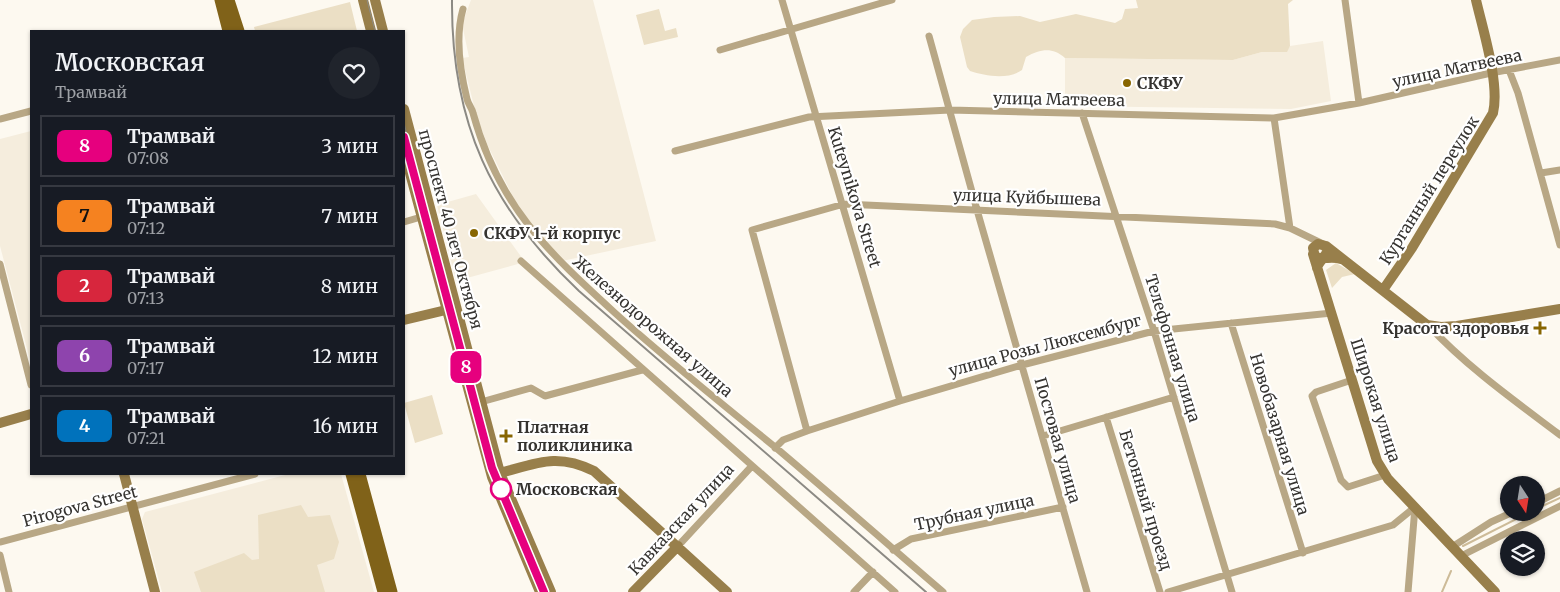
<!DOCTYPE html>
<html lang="ru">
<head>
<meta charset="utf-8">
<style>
  body { margin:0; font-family:Merriweather,serif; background:#20242c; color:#f1f3f6; height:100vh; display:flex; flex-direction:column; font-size:19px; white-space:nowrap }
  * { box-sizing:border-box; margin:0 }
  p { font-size:16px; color:#9ea1a6 }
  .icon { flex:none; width:28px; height:28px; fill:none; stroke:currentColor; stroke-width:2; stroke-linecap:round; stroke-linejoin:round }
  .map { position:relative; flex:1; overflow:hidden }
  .details { position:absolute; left:30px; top:30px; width:375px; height:445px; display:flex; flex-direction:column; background:#171b24; border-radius:0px; box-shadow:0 1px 4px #0004 }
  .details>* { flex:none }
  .badge { padding:0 10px; border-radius:8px; font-size:18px; line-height:32px }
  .needle { width:32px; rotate:168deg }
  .controls { position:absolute; left:1500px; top:476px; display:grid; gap:10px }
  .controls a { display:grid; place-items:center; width:45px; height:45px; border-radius:50%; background:#171b24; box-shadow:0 1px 4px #0004; font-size:25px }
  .map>.badge { position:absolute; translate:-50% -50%; box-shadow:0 0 0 2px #fff }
  .round { display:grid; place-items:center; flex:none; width:52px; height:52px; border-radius:26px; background:#20242c }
  .overview { display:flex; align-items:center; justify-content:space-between; height:85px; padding:0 25px }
  h1 { font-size:24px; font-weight:600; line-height:38px }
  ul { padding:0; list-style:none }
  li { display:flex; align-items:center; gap:15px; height:62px; margin:0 10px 8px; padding:0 15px; border:2px solid #363941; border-radius:0px }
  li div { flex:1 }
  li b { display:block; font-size:19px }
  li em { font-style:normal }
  li .badge { min-width:55px; font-weight:700; text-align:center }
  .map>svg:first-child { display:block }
  .built { fill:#f5eddd }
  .green { fill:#ebdfc5 }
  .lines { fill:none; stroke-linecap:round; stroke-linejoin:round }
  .stream { stroke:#cdbb98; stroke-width:2 }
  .street { stroke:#b8a785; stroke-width:7 }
  .secondary { stroke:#987f4b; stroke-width:10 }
  .primary { stroke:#806219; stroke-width:11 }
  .tram { stroke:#8c8a84; stroke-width:1 }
  .rail { stroke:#8c8a84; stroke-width:2 }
  .line-casing { stroke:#fff; stroke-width:11 }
  .line { stroke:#e6007e; stroke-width:8 }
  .poi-dot { fill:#886602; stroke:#fff; stroke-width:2 }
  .stop-dot { fill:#fff; stroke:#e6007e; stroke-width:2.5 }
  .labels { text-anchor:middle; stroke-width:4.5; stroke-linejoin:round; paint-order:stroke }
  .street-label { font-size:16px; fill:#353330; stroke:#fff }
  .poi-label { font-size:16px; font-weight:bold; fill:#353330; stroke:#fff; text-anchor:start }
  .stop-label { font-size:16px; font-weight:bold; fill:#353330; stroke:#fff; text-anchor:start }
</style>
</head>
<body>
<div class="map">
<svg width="1560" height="592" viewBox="0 0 1560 592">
  <rect width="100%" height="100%" fill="#fdf9f0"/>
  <path class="built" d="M471,0H593L656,241L562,261L518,207L487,144L476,114L462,58L469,57L462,24Z
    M1323,41L1331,101L1291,109L1065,106V58L1233,60L1262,52H1286L1290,46Z
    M31,131V364L0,246V139Z
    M476,194L525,262L456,281L437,205Z
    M289,474H341L374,592H162L142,519L145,512Z"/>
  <path class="green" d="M1136,0H1293L1288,4L1290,46L1287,52H1262L1233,60L1065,58C1052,47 1041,49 1026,57L1022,70C1008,80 985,76 970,71L967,67L960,37L963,29L972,20L994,17L1020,16L1040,22L1076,14L1115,23L1122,19L1125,9L1138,8Z
    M350,2L357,31H255L254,27Z
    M659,9L665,31L676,28L678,37L644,45L636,15Z
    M1336,263L1355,274L1342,277L1332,288L1326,270Z
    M432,395L443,434L415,443L404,403Z
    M301,505L308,517L330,515L339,542L334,559L317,565L325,592H201L194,572L244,553L252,560L259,559L258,515Z"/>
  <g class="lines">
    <path class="stream" d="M1536,509L1560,498
      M1463,546L1530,512
      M1442,592L1451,571"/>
    <path class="street" d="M782,0L900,401
      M1345,0L1359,103
      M463,9C455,37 460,71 467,99C468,104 472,108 473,113C498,205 547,251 615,313C667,360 721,403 775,447C832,495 887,544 943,592
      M929,36L977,210L1087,592
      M720,50L892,0
      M1509,70L1518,93L1560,245
      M1082,113L1154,331L1232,592
      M1274,118L1290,228
      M0,119L31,111
      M675,151L809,117L950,110L1274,118L1359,103L1491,73L1560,60
      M1541,173L1560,170
      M404,222L421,217
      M521,261L895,592
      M0,264L31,385
      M1231,323L1303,553
      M1428,325C1467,367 1515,401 1560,435
      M1352,380L1316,392L1312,396L1341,480L1348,487L1385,475
      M481,402L531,388L545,396L642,370
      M1106,417L1160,592
      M807,431L752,230L844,204L1275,224L1290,228L1323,244
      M1043,436L1174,397
      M775,448L783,440L807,431L900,401L1022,365L1154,331L1332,313
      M1536,503L1560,491
      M0,542L255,474
      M678,546L751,467
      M1452,547L1491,522L1513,512
      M893,550L911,539L1063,507
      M0,555L9,592
      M1461,556L1560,506
      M854,592L873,572
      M1168,592L1393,525L1415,507
      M1408,592L1415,507"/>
    <path class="secondary" d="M363,0L371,31
      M375,0L383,31
      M404,109L500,473L551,592
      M404,151L492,477L540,592
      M1326,246L1427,325L1441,327L1457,326L1560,309
      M1313,254L1377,461L1388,479L1495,592
      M1317,268C1319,259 1330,256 1326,246L1318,244L1313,248L1315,257C1323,260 1332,256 1341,259
      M1383,290L1412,248L1493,113C1500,84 1483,30 1476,0
      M404,320L446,310
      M0,423L31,414
      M500,473C538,463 557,453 594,471L727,592
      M124,474L155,592
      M633,592L678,546"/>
    <path class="primary" d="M220,0L228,31
      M229,0L239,31
      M351,474L383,592
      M360,474L392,592"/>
    <path class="tram" d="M367,0L375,31
      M404,123L495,466L546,592"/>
    <path class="rail" d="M452,0C451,122 491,208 579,291L926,592"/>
  </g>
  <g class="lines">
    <g class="line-casing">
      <path id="line" d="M404,137L492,468L544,592"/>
    </g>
    <use href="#line" class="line"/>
  </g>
  <g class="poi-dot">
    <circle cx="1127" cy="83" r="5"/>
    <circle cx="474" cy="233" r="5"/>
    <path d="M1537.5 320.5h5v5h5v5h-5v5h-5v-5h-5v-5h5z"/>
    <path d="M503.5 428.5h5v5h5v5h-5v5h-5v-5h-5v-5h5z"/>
  </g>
  <circle class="stop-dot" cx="501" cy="489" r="10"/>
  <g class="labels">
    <g class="street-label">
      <text transform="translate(1457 68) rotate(-12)" y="6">улица Матвеева</text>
      <text transform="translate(1059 99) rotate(1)" y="6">улица Матвеева</text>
      <text transform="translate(1429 190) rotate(-58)" y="6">Курганный переулок</text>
      <text transform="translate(855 197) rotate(73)" y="6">Kuteynikova Street</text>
      <text transform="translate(1027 197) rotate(2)" y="6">улица Куйбышева</text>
      <text transform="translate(451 229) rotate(75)" y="6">проспект 40 лет Октября</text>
      <text transform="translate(653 326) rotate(41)" y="6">Железнодорожная улица</text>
      <text transform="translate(1045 345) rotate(-15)" y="6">улица Розы Люксембург</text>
      <text transform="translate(1173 348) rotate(73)" y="6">Телефонная улица</text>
      <text transform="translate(1376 400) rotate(72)" y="6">Широкая улица</text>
      <text transform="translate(1280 434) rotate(73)" y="6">Новобазарная улица</text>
      <text transform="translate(1058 440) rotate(74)" y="6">Постовая улица</text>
      <text transform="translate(1146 500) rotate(73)" y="6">Бетонный проезд</text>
      <text transform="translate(80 506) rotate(-15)" y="6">Pirogova Street</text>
      <text transform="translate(974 512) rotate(-12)" y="6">Трубная улица</text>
      <text transform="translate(681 519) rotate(-47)" y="6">Кавказская улица</text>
    </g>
    <g class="poi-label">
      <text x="1137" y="89">СКФУ</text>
      <text x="484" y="239">СКФУ 1-й корпус</text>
      <text x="1529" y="334" text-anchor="end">Красота здоровья</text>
      <text x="517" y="433">Платная<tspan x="517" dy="18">поликлиника</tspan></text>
    </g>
    <g class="stop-label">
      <text x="516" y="495">Московская</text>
    </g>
  </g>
</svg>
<div class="controls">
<a><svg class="needle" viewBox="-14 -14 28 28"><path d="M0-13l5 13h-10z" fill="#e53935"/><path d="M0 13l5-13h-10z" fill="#9ea1a6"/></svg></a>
<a><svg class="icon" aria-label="layers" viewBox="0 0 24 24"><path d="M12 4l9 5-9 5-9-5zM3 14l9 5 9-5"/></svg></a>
</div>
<b class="badge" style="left:466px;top:367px;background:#e6007e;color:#fff">8</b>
<section class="details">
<div class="overview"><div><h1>Московская</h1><p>Трамвай</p></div><a class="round"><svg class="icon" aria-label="heart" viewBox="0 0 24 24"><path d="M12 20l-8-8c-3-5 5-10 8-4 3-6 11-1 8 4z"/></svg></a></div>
<ul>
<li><span class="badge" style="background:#e6007e;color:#fff">8</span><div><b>Трамвай</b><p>07:08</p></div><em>3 мин</em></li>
<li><span class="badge" style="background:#f58220;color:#111">7</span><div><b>Трамвай</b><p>07:12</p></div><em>7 мин</em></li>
<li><span class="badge" style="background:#d7263d;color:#fff">2</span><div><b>Трамвай</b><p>07:13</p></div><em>8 мин</em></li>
<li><span class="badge" style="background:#8e44ad;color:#fff">6</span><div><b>Трамвай</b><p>07:17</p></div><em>12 мин</em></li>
<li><span class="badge" style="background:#0072bc;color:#fff">4</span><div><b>Трамвай</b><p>07:21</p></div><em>16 мин</em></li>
</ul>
</section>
</div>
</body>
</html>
